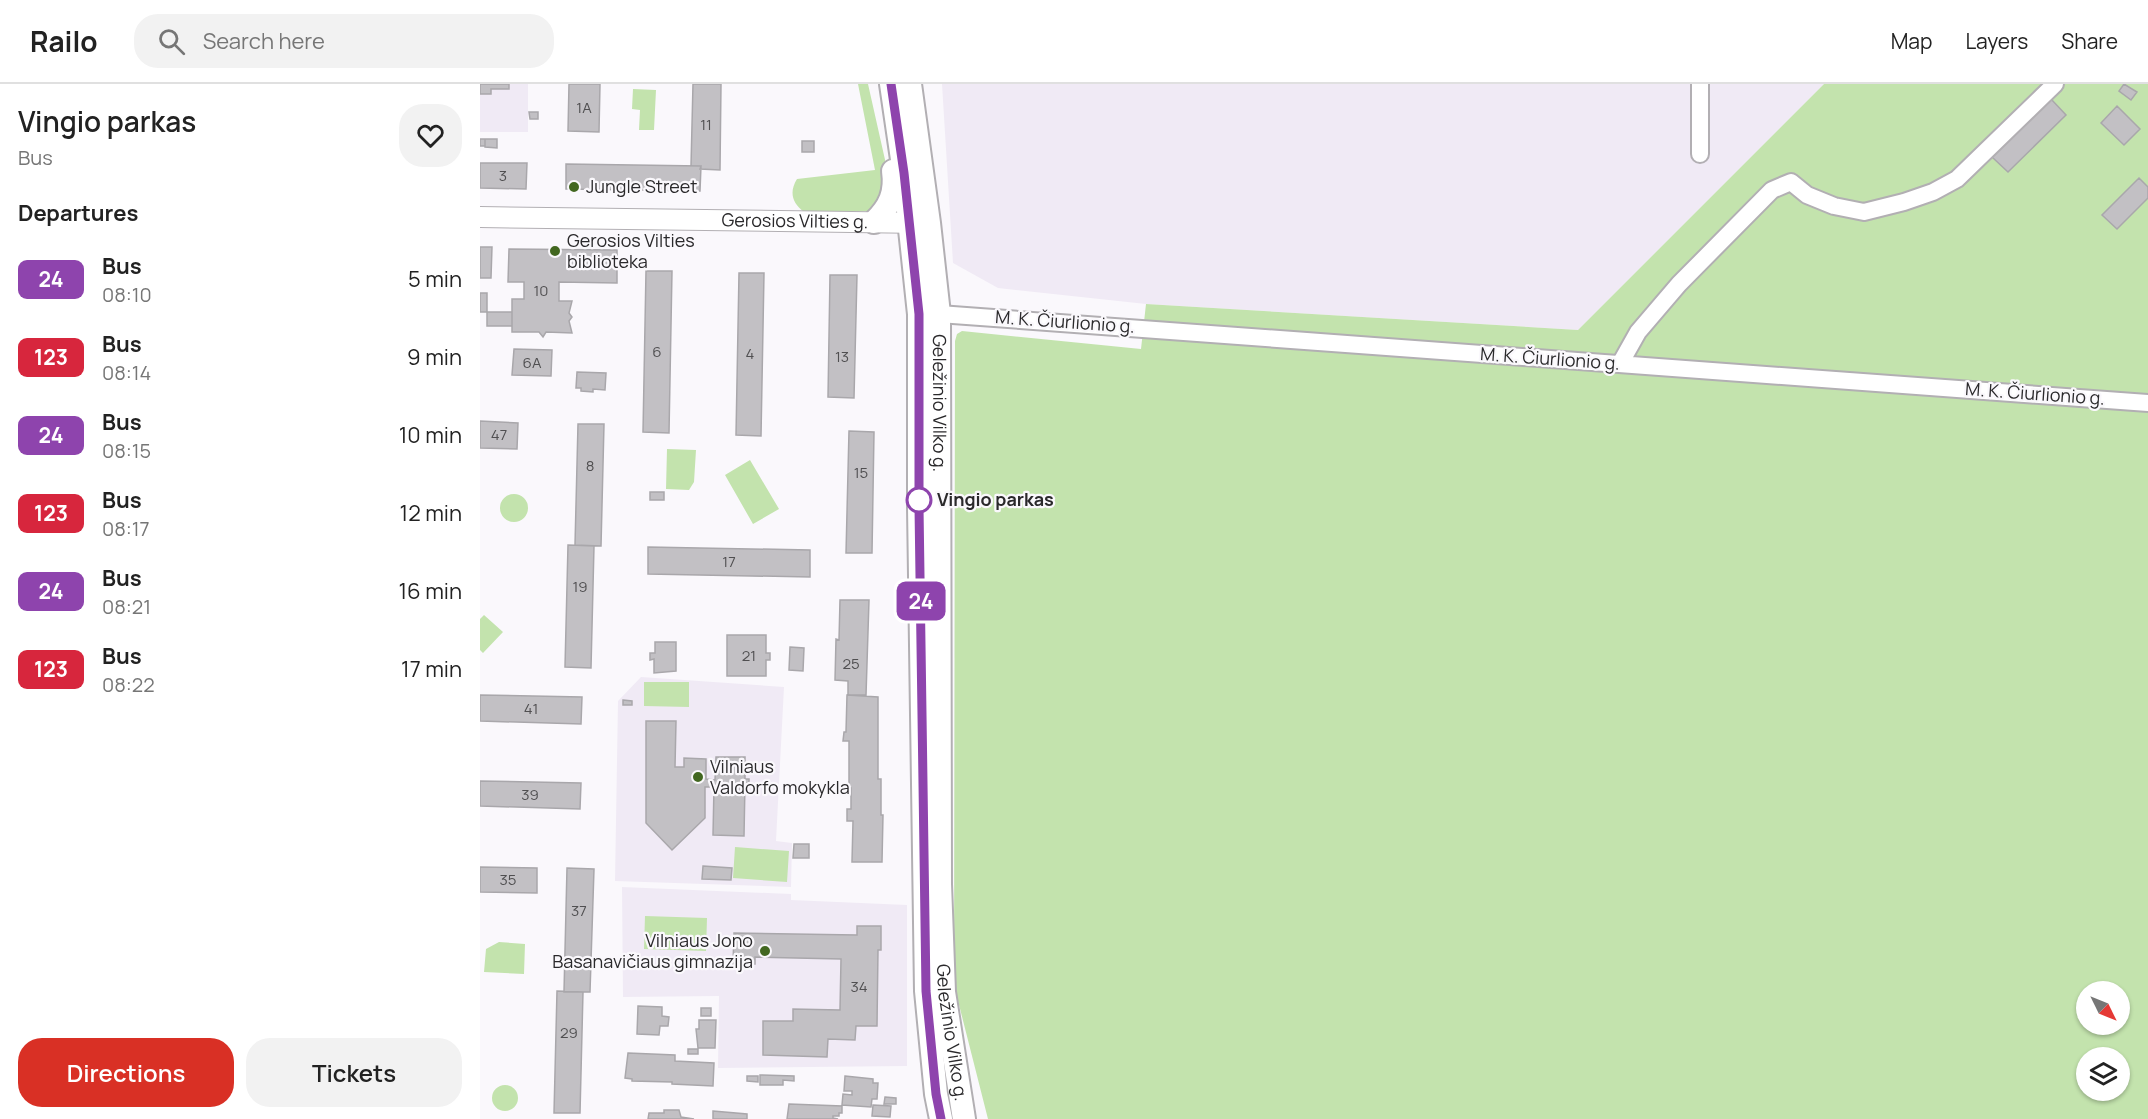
<!DOCTYPE html>
<html lang="en">
<head>
<meta charset="utf-8">
<style>
  body { margin:0; font-family:Manrope,sans-serif; background:#f2f2f2; color:#222; height:100vh; display:flex; flex-direction:column; font-size:22px; white-space:nowrap }
  * { box-sizing:border-box; margin:0 }
  p { font-size:20px; color:#767676 }
  .icon { flex:none; width:33px; height:33px; fill:none; stroke:currentColor; stroke-width:2; stroke-linecap:round; stroke-linejoin:round }
  .map { position:relative; flex:1; overflow:hidden }
  .sheet { display:flex; flex-direction:column; background:#fff; width:480px }
  .sheet>* { flex:none }
  .badge { padding:0 12px; border-radius:9px; font-size:21px; line-height:39px }
  .needle { width:39px; rotate:133deg }
  .fabs { position:absolute; left:1596px; top:897px; display:grid; gap:12px }
  .fabs a { display:grid; place-items:center; width:54px; height:54px; border-radius:50%; background:#fff; box-shadow:0 2px 4px #0004; font-size:30px }
  .map>.badge { position:absolute; translate:-50% -50%; box-shadow:0 0 0 3px #fff }
  h2 { padding:0 18px; font-size:22px; line-height:54px }
  .round { display:grid; place-items:center; flex:none; width:63px; height:63px; border-radius:24px; background:#f2f2f2 }
  .headline { display:flex; align-items:center; justify-content:space-between; height:102px; padding:0 18px }
  h1 { font-size:28px; font-weight:600; line-height:45px }
  .action { display:flex; gap:12px; margin-top:auto; padding:12px 18px }
  .action a { flex:1; height:69px; border-radius:24px; background:#d93025; color:#fff; font-size:24px; font-weight:600; line-height:69px; text-align:center }
  .action a+a { background:#f2f2f2; color:#222 }
  ul { padding:0; list-style:none }
  li { display:flex; align-items:center; gap:18px; height:78px; padding:0 18px }
  li div { flex:1 }
  li b { display:block; font-size:22px }
  li em { font-style:normal }
  li .badge { min-width:66px; font-weight:700; text-align:center }
  header { display:flex; align-items:center; gap:36px; box-sizing:border-box; height:84px; padding:0 30px; background:#fff; border-bottom:2px solid #e0e0e0 }
  header strong { font-size:28px }
  nav { display:flex; gap:33px; margin-inline-start:auto; font-size:21px }
  .search { width:420px; height:54px; background:#f2f2f2; display:flex; align-items:center; gap:15px; box-sizing:border-box; padding:0 21px; border-radius:24px; color:#767676; font-size:22px }
  main { display:flex; flex:1; min-height:0 }
  .map>svg:first-child { display:block }
  .built { fill:#f0eaf5 }
  .green { fill:#c3e3ad; fill-rule:evenodd }
  .building { fill:#c2c0c4; stroke:#a9a7ab; stroke-width:1.5 }
  .lines { fill:none; stroke-linecap:round; stroke-linejoin:round }
  .minor-casing { stroke:#b2afb3; stroke-width:20 }
  .major-casing { stroke:#b2afb3; stroke-width:22 }
  .highway-casing { stroke:#b2afb3; stroke-width:26 }
  .minor { stroke:#fff; stroke-width:16 }
  .major { stroke:#fff; stroke-width:20 }
  .highway { stroke:#fff; stroke-width:22 }
  .line-casing { stroke:#fff; stroke-width:14 }
  .line { stroke:#8e44ad; stroke-width:9 }
  .poi-dot { fill:#426720; stroke:#faf8fc; stroke-width:2 }
  .stop-dot { fill:#fff; stroke:#8e44ad; stroke-width:3 }
  .labels { text-anchor:middle; stroke-width:4.5; stroke-linejoin:round; paint-order:stroke }
  .number-label { font-size:15px; fill:#504f51 }
  .poi-label { font-size:18px; fill:#2a292b; stroke:#faf8fc; text-anchor:start }
  .street-label { font-size:18px; fill:#2a292b; stroke:#faf8fc }
  .stop-label { font-size:18px; font-weight:bold; fill:#2a292b; stroke:#faf8fc; text-anchor:start }
</style>
</head>
<body>
<header>
<strong>Railo</strong>
<div class="search"><svg class="icon" aria-label="search" viewBox="0 0 24 24"><circle cx="10" cy="10" r="6"/><path d="M15 15l6 6"/></svg>Search here</div>
<nav><a>Map</a><a>Layers</a><a>Share</a></nav>
</header>
<main>
<section class="sheet">
<div class="headline"><div><h1>Vingio parkas</h1><p>Bus</p></div><a class="round"><svg class="icon" aria-label="heart" viewBox="0 0 24 24"><path d="M12 20l-8-8c-3-5 5-10 8-4 3-6 11-1 8 4z"/></svg></a></div>
<h2>Departures</h2>
<ul>
<li><span class="badge" style="background:#8e44ad;color:#fff">24</span><div><b>Bus</b><p>08:10</p></div><em>5 min</em></li>
<li><span class="badge" style="background:#d7263d;color:#fff">123</span><div><b>Bus</b><p>08:14</p></div><em>9 min</em></li>
<li><span class="badge" style="background:#8e44ad;color:#fff">24</span><div><b>Bus</b><p>08:15</p></div><em>10 min</em></li>
<li><span class="badge" style="background:#d7263d;color:#fff">123</span><div><b>Bus</b><p>08:17</p></div><em>12 min</em></li>
<li><span class="badge" style="background:#8e44ad;color:#fff">24</span><div><b>Bus</b><p>08:21</p></div><em>16 min</em></li>
<li><span class="badge" style="background:#d7263d;color:#fff">123</span><div><b>Bus</b><p>08:22</p></div><em>17 min</em></li>
</ul>
<div class="action"><a>Directions</a><a>Tickets</a></div>
</section>
<div class="map">
<svg width="1668" height="1035" viewBox="0 0 1668 1035">
  <rect width="100%" height="100%" fill="#faf8fc"/>
  <path class="built" d="M0,0H48V48H0Z
    M462,0H1344L1098,246L666,220L518,204L473,179Z
    M161,593L304,603L296,757L312,759L311,803L135,797L138,617Z
    M142,803L311,810V816L427,821V982L238,984L239,912L143,913Z"/>
  <path class="green" d="M378,0H388L410,98L394,127L324,128C312,119 309,108 317,95L395,86Z
    M1344,0H1668V1035H508L474,901L475,257L477,250L482,247L661,265L666,220L1098,246ZM1606,908H1640V940H1606ZM1606,974H1640V1006H1606Z
    M153,5L176,6L174,46H159L160,26L152,25Z
    M187,365L216,366L214,398L209,406L186,405Z
    M270,376L299,425L273,440L245,391Z
    M20 424a14 14 0 1 1 28 0a14 14 0 1 1-28 0Z
    M4,531L23,548L3,569L0,566V535Z
    M164,598H209V623L164,622Z
    M255,763L309,767L307,798L253,794Z
    M165,832L227,834L226,867L164,865Z
    M19,858L45,860L44,890L4,888L6,865Z
    M12 1014a13 13 0 1 1 26 0a13 13 0 1 1-26 0Z"/>
  <path class="building" d="M0,0H29V5H11V10H0Z
    M89,0H120L119,48L88,47Z
    M213,0H241L240,86L220,85L221,82H211Z
    M1644,0L1657,8L1651,16L1639,7Z
    M1571,15L1586,31L1528,88L1512,73Z
    M1637,22L1660,45L1644,61L1621,39Z
    M49,28H58V35H50Z
    M0,55H5V62H0Z
    M5,55H17V64L5,63Z
    M322,57H334V68H322Z
    M0,79H47L46,105L0,104Z
    M86,80L221,82L220,107L86,105Z
    M1659,94L1668,103V114L1637,145L1622,131Z
    M0,163H12L11,194H0Z
    M29,165L137,166V199L79,198V217H92L89,229L92,233L89,237L92,249L66,248L63,253L59,248H32V215H44V198H28Z
    M166,187H192L189,349L163,348Z
    M259,189H284L281,352L256,351Z
    M350,191H377L374,314L348,313Z
    M0,209H7V228H0Z
    M7,228H32V242H7Z
    M34,265L72,266L71,292L32,291Z
    M97,288L126,289L125,306L113,305V308L101,307V304H96Z
    M0,337L38,339L37,365L0,364Z
    M98,340H124L121,462L95,461Z
    M369,347L394,348L392,469H366Z
    M170,408H184V416H170Z
    M88,461L114,462L111,584L85,583Z
    M168,463L330,466V493L168,490Z
    M360,516H389L386,611H368V597L355,596L356,555L359,556Z
    M247,551H286V569H290V576H286V592H247Z
    M175,558H196V587L174,589V575L170,576V569H175Z
    M310,563L324,564L323,587L309,586Z
    M0,611L102,613L101,640L0,637Z
    M367,611L398,613V695H401V731H403L402,778H372L373,737H367V725H371V704H369V657H363L364,648H366Z
    M143,616L152,617V621H143Z
    M166,637H196L195,683H204V674L226,675V695L235,696L236,673H265V695H269V699H265L264,752L233,751L234,703H225V734L192,766L166,739Z
    M0,697L101,699L100,725L0,722Z
    M314,760H329V774H313Z
    M223,782L252,784L251,796L222,795Z
    M0,783L57,784V809L0,808Z
    M87,784L114,785L110,908H84Z
    M377,842H401V866H398L397,942H376L375,956L348,955L347,973L283,971V937H313V925L360,926L361,875L275,873V880H253L254,849L377,851Z
    M77,907L103,908L100,1029H74Z
    M158,922L182,923V932L189,933L188,942H180L179,951L157,950Z
    M221,924H231V932H221Z
    M219,936H236L235,964H218L216,945H219Z
    M208,965H218V970H208Z
    M148,969L195,971V977L234,979L233,1002L192,1000V998L152,997V995L145,994Z
    M280,991L314,992V997L303,996V1001H280Z
    M267,992H278V998L267,997Z
    M365,992L393,995V999H398L397,1015H392L391,1023L362,1021L363,1010L372,1011V1007H364Z
    M405,1013L416,1014V1020H404Z
    M309,1020L362,1022V1029H359V1032H353V1034L358,1035H307Z
    M393,1021L411,1022L410,1033L392,1032Z
    M184,1026H199L201,1033L214,1035H168L169,1029H184Z
    M233,1027L267,1030V1035H233Z"/>
  <g class="lines">
    <g class="minor-casing">
      <path id="minor" d="M1220,70V0
        M459,230L1668,319
        M1140,280L1158,248L1199,200L1292,106L1311,98L1327,111L1354,122L1384,128L1424,118L1453,108L1477,95L1575,0"/>
    </g>
    <g class="major-casing">
      <g id="major">
        <path id="s1" d="M0,133L444,139"/>
      </g>
    </g>
    <g class="highway-casing">
      <g id="highway">
        <path d="M411,0L424,89L439,230V423L446,907L456,1010L461,1035"/>
        <path id="s2" d="M430,0L449,139L459,230L460,800L464,908L484,1035"/>
        <path d="M394,138C410,123 416,108 413,87"/>
      </g>
    </g>
    <use href="#minor" class="minor"/>
    <use href="#major" class="major"/>
    <use href="#highway" class="highway"/>
  </g>
  <g class="lines">
    <g class="line-casing">
      <path id="line" d="M411,0L424,89L439,230V423L446,907L456,1010L461,1035"/>
    </g>
    <use href="#line" class="line"/>
  </g>
  <g class="poi-dot">
    <circle cx="94" cy="103" r="6"/>
    <circle cx="75" cy="167" r="6"/>
    <circle cx="218" cy="693" r="6"/>
    <circle cx="285" cy="867" r="6"/>
  </g>
  <circle class="stop-dot" cx="439" cy="416" r="12"/>
  <g class="labels">
    <g class="number-label">
      <text x="104" y="29">1A</text>
      <text x="226" y="46">11</text>
      <text x="23" y="97">3</text>
      <text x="61" y="212">10</text>
      <text x="177" y="273">6</text>
      <text x="270" y="275">4</text>
      <text x="362" y="278">13</text>
      <text x="52" y="284">6A</text>
      <text x="19" y="356">47</text>
      <text x="110" y="387">8</text>
      <text x="381" y="394">15</text>
      <text x="249" y="483">17</text>
      <text x="100" y="508">19</text>
      <text x="269" y="577">21</text>
      <text x="371" y="585">25</text>
      <text x="51" y="630">41</text>
      <text x="50" y="716">39</text>
      <text x="28" y="801">35</text>
      <text x="99" y="832">37</text>
      <text x="379" y="908">34</text>
      <text x="89" y="954">29</text>
    </g>
    <g class="poi-label">
      <text x="106" y="109">Jungle Street</text>
      <text x="87" y="163">Gerosios Vilties<tspan x="87" dy="21">biblioteka</tspan></text>
      <text x="230" y="689">Vilniaus<tspan x="230" dy="21">Valdorfo mokykla</tspan></text>
      <text x="273" y="863" text-anchor="end">Vilniaus Jono<tspan x="273" dy="21">Basanavičiaus gimnazija</tspan></text>
    </g>
    <g class="street-label">
      <text dy="6" stroke="none"><textPath href="#s1" startOffset="315">Gerosios Vilties g.</textPath></text>
      <text transform="translate(585 238) rotate(4)" y="6">M. K. Čiurlionio g.</text>
      <text transform="translate(1070 275) rotate(4)" y="6">M. K. Čiurlionio g.</text>
      <text transform="translate(1555 310) rotate(4)" y="6">M. K. Čiurlionio g.</text>
      <text dy="6" stroke="none"><textPath href="#s2" startOffset="321">Geležinio Vilko g.</textPath></text>
      <text dy="6" stroke="none"><textPath href="#s2" startOffset="951">Geležinio Vilko g.</textPath></text>
    </g>
    <g class="stop-label">
      <text x="457" y="422">Vingio parkas</text>
    </g>
  </g>
</svg>
<div class="fabs">
<a><svg class="needle" viewBox="-14 -14 28 28"><path d="M0-13l5 13h-10z" fill="#e53935"/><path d="M0 13l5-13h-10z" fill="#767676"/></svg></a>
<a><svg class="icon" aria-label="layers" viewBox="0 0 24 24"><path d="M12 4l9 5-9 5-9-5zM3 14l9 5 9-5"/></svg></a>
</div>
<b class="badge" style="left:441px;top:517px;background:#8e44ad;color:#fff">24</b>
</div>
</main>
</body>
</html>
